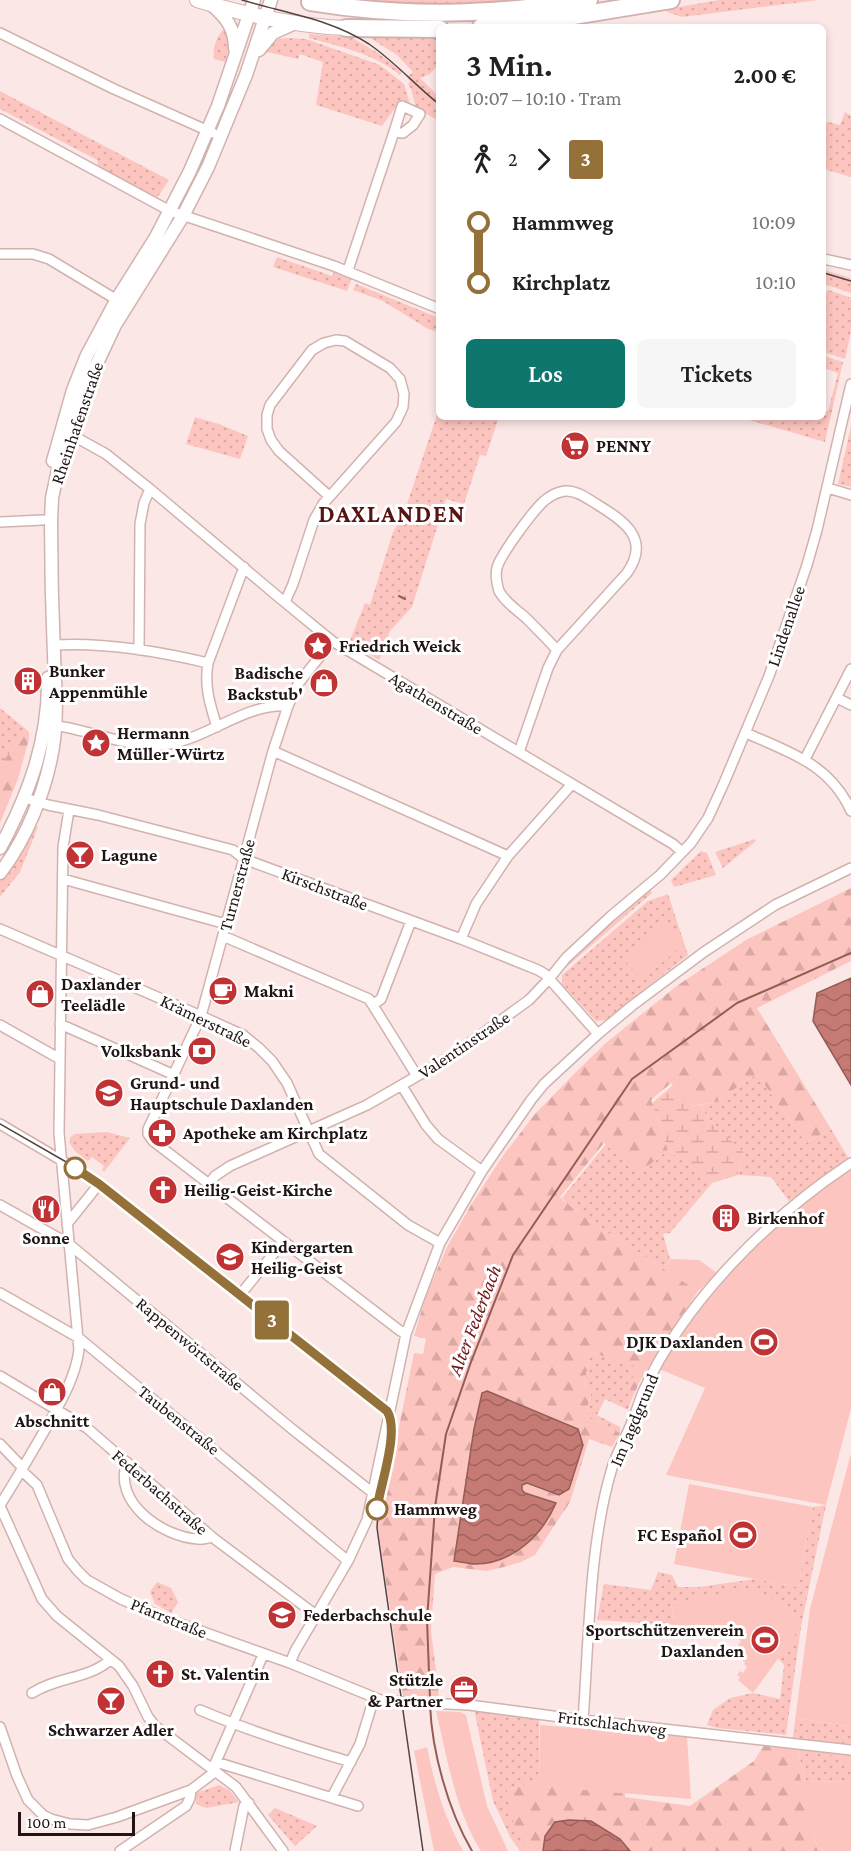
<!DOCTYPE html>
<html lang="de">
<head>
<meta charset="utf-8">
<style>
  body { margin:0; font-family:"Crimson Pro",serif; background:#f6f6f6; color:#222; height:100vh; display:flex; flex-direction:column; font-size:22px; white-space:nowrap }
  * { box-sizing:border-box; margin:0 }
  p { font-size:20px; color:#767676 }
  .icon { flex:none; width:33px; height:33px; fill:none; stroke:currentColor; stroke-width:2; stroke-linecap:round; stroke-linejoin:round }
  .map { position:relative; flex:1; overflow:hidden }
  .panel { position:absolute; left:436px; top:24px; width:390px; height:396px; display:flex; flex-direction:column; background:#fff; border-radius:9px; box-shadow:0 3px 9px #0003 }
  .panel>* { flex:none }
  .badge { padding:0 12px; border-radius:4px; font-size:21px; line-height:39px }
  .scale { position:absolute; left:18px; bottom:15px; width:117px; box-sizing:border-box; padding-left:6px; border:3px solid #201514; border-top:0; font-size:16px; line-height:21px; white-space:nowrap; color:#201514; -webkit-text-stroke:4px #fff; paint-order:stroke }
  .map>.badge { position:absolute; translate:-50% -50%; box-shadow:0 0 0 3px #fff }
  .legs { display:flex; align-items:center; gap:9px; height:66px; padding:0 30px; font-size:20px }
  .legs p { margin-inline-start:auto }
  .headline { display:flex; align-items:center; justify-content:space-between; height:102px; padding:0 30px }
  h1 { font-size:33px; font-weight:600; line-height:45px }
  .primary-button { display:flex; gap:12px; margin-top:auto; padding:12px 30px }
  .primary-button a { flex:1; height:69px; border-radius:9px; background:#0f766e; color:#fff; font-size:24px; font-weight:600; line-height:69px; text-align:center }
  .primary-button a+a { background:#f6f6f6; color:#222 }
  ul { padding:0 30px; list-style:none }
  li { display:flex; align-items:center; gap:21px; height:60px; font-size:22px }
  li i { display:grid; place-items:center; width:9px; height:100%; margin:0 8px; background:currentColor }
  li i::after { content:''; width:15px; height:15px; margin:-8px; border:4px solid; border-radius:50%; background:#fff }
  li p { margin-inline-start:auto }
  li:first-child i { background:linear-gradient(#0000 50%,currentColor 0) }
  li:last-child i { background:linear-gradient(currentColor 50%,#0000 0) }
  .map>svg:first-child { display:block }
  .grass { fill:url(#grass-dots) }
  .forest { fill:url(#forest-firs); fill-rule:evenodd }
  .wetland { fill:url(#wetland-marsh) }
  .garden { fill:#fdc5bf }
  .water { fill:url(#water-waves); stroke:#945c57; stroke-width:1.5 }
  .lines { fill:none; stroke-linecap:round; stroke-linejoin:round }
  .stream { stroke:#945c57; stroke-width:2 }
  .street-casing { stroke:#d1b2af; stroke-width:12 }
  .secondary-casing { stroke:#d1b2af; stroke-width:15 }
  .primary-casing { stroke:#d1b2af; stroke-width:16 }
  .highway-casing { stroke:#d1b2af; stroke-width:20 }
  .street { stroke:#fff; stroke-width:9 }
  .secondary { stroke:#fff; stroke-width:12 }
  .primary { stroke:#fff; stroke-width:14 }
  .highway { stroke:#fff; stroke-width:16 }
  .tram { stroke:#524544; stroke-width:1.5 }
  .line-1-casing { stroke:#fff; stroke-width:14 }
  .line-1 { stroke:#947139; stroke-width:9 }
  .stop-1-dot { fill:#fff; stroke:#947139; stroke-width:3 }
  .labels { text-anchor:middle; stroke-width:6; stroke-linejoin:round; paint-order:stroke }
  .street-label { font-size:18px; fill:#201514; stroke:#fff }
  .poi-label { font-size:18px; font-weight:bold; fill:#201514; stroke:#fff; text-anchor:start }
  .stop-label { font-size:18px; font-weight:bold; fill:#201514; stroke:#fff; text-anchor:start }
  .water-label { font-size:20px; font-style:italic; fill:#711518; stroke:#fff }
  .district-label { font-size:24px; font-weight:bold; letter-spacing:1.5px; fill:#571213; stroke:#fff }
</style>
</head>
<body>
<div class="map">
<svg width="851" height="1851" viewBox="0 0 851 1851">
  <defs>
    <pattern id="grass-dots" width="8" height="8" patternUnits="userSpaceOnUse" patternTransform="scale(1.5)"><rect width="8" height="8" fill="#fdc5bf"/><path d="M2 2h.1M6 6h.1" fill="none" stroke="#d9a8a3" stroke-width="1.8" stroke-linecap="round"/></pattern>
    <pattern id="forest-firs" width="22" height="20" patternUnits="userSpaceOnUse" patternTransform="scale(1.5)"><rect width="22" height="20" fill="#fdc5bf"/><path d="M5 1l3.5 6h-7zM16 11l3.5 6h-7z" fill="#d9a8a3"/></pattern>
    <pattern id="wetland-marsh" width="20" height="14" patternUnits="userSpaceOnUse" patternTransform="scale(1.5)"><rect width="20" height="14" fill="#fdc5bf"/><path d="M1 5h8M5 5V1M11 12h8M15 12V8" fill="none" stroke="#d9a8a3"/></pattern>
    <pattern id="water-waves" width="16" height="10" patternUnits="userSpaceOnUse" patternTransform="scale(1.5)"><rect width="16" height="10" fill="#c57a74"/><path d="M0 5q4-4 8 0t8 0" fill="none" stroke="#a0635e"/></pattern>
  </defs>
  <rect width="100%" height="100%" fill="#fbe8e6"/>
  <path class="grass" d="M358,0H551L495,6L394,4Z
    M719,0H819L682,17L667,12V9Z
    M229,25L230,46L225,62L214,59C212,46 218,32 229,25Z
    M309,34L351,37L378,53L402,72L400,75C373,53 341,47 309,38Z
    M439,34V64L430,74L420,78L439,97V121L416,108L411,89L408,84L410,81L407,77L413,72L397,55L367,36Z
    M285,38L306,39L380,65L404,84L410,104L400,101L382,126L316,105L323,62L300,54L298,59L267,52C271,43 274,40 285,38Z
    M0,91L169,180L157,198L98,166L97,160L0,109Z
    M845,112L851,116V177L824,169V123L829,122L840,125Z
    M277,257L332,276L334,271L352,277L347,291L273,267Z
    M824,270L851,278V293L824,284Z
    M356,284L439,318V332L428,329L383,301L353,290Z
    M829,290L851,298V331L845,359L824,352V293Z
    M824,356L843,362L825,442L742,418L824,417V411H828L838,373L824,368Z
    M439,409L440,417H464L469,419L470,417H499L486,456L480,455L464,504L446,499L412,607L390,631L379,660L349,643L365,603L370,605L393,532L404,513Z
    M195,417L219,424L248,436L240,459L186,444Z
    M851,426V487L838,484Z
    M0,708L27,730L0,765Z
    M33,825L38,827L20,872L0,897V879L15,858Z
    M755,839L756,841L723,868L715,852Z
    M701,851L707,853L716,875L674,887L671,880Z
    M648,889L652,893L562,971L559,970L563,964Z
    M668,894L688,955L642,991L608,1020L596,1021L562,984V975L648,901Z
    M757,1074L806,1143L831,1129L849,1159L789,1201L771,1177L738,1175L744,1153L708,1118L700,1105L715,1102Z
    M107,1132L130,1138L104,1172L102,1170L104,1166L92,1157L88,1161L75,1151L69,1142L70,1138L74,1134Z
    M606,1144L638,1174L668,1150L712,1183L670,1233L663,1234L670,1259L664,1269L584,1217L562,1198Z
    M590,1352L636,1366L628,1399L631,1401L628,1410L605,1399L597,1415L620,1427V1433L585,1416L591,1394L584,1386Z
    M826,1505L801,1627L786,1735L717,1728L707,1725L713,1710L730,1698L753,1693L780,1699L784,1665L778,1658L800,1627L790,1611L754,1588L671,1603L675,1625L597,1620L604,1584L651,1590L658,1572L672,1575L678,1587H699L755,1579L798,1587L813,1507Z
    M157,1582L171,1588L178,1602L171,1613L155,1604L150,1592Z
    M476,1708L539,1716L540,1780L507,1790L526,1849L530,1851H520L510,1837L493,1801L475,1714Z
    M796,1718L851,1727V1744L800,1739L794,1735Z
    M798,1751L839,1756L851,1763V1782L805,1781Z
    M219,1785L229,1790L239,1802L206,1808L196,1804V1793Z
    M275,1808L317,1826L295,1846L268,1815Z"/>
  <path class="forest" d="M27,730L29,733V739L18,779L0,823V765Z
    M851,888V961L757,1008L831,1129L806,1143L757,1074L715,1102L691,1106L671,1083L651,1100L668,1150L638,1174L604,1143L560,1197L584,1217L698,1291L640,1381L631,1401L628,1399L635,1366L590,1352L584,1386L591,1393L585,1416L620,1433L612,1447L589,1439L570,1502L535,1555L521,1562L504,1567L486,1571L453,1567L435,1574L431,1630L439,1696H403L378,1530V1510H382L414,1353L423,1354L426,1339L414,1336L426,1296L447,1247L471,1205L502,1157L535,1114L577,1071L607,1042L678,985L746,940ZM487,1391L578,1429L530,1485L526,1483L522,1485V1490L525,1493L556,1503L455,1560L474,1429L482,1393Z
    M764,1745L793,1746L818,1851H630L620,1839L545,1836L543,1851H530L526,1849L511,1817L507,1790L540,1780L541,1786L625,1793V1797L690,1806L754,1761Z"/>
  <path class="wetland" d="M673,1085L691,1106L700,1105L708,1118L744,1153L738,1175L712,1183L668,1150L652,1103Z"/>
  <path class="garden" d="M666,923L683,945L642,980L624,960Z
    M851,1170V1409L826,1505L666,1475L705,1388L659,1369L696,1314L760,1239L837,1178Z
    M670,1259L699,1260L717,1273L698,1291L664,1269Z
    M851,1453V1727L797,1718L794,1735L800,1739L851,1744V1763L839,1756L798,1752L805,1781L851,1782V1851H818L792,1743L810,1609Z
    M689,1484L813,1507L798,1587L674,1564Z
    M754,1587L790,1611L801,1627L753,1693L738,1680L740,1677L737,1675L740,1671L743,1673L747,1667L744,1664L745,1662L733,1654L741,1641L720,1627L711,1640L699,1632L693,1640L675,1625L671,1603Z
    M436,1711L460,1712L466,1715L487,1806L508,1851H481C455,1810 447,1757 436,1711Z
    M540,1725L687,1737L691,1799L540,1786Z
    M427,1747C434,1783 445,1819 463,1851H434L414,1751Z"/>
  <path class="water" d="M851,978V1085L813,1021L817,993Z
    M487,1391L578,1429L583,1445L569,1489L559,1495L527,1483L522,1485V1490L525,1493L556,1503C542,1536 511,1565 473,1564C467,1563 461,1562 454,1561L474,1429L482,1393Z
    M569,1820L591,1821L620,1839L630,1851H543L545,1836L555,1822Z"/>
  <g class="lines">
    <path class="stream" d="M399,596L405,599
      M430,1699L427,1620L435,1507L446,1434L471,1362L513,1255L632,1079L737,1003L851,953
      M430,1705C432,1752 448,1810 472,1851"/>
    <g class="street-casing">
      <path id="street" d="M0,33L114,89L213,133
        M402,106L420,114L413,125L403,133L394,132Z
        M0,119L170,211L334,266L440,309
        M0,254H33L49,259L127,306
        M824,259L851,265
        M348,270L394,132
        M69,429L79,439L106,454L150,489L276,595L332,641L673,844L682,852
        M828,488L851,495
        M0,522L43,520
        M285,602L293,584L314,520L323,504L396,422L403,407L404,394L400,379L390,368L345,341L336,340L324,343L312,350L270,405L267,415V429L271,440L279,451L329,496
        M332,641L298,684L288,706L273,751L201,1016L148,1129V1134L153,1141L399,1330L406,1334
        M54,645C105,642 158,651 208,663
        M139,650L140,524L144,503L150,489
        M837,698L851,705
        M55,726C64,726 73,729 82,731C110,738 141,749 169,744C210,737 246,703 288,706
        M217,727C210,705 204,686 208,663L244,567
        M746,733C789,752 830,764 851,811
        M273,751L508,856
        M519,752L548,668L557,650C548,640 538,630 528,620C519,611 505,603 499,591C497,584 495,575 497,568C500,555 533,511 544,501C550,496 557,492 565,491C577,490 588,499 598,505C624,521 651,539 627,573L557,650
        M805,759L851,669
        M25,798L48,805L98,815L233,850L244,859L461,939L538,970L545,974L598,1034
        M63,879L226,924
        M0,929L201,1016L243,1035L259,1048L272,1061L287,1083L319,1154L408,1225L440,1243
        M223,936L369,999L417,1076
        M461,939L476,904L508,856L572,784
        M374,1004L381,999L411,921
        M60,1024L172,1074
        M0,1025L60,1059
        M402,1086L426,1125L438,1139L482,1171
        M0,1124L88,1176L381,1405L389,1414
        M209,1184L215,1176L230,1166L367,1105L450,1057L529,1000L549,979L566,958L611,916L660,875L691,843L708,818L724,783L769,676L807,565L817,530L851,384
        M0,1205L69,1244L292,1429L373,1493
        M67,1224L99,1184
        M0,1293L79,1338L348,1561
        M240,1295L283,1242
        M0,1376L87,1428L212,1537L316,1615
        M0,1444L23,1468
        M127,1462C112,1502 162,1537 198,1539C202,1540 208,1538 212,1537
        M22,1471L37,1485L68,1559L77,1570L87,1580L121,1599L167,1619L290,1663L383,1701L469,1705L583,1720L851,1750
        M0,1505C16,1480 31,1454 46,1428C60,1403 75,1379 79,1350L59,1133L63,847L69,810
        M0,1506L42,1599L57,1616L119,1666L133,1686L148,1717L155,1726L236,1787L283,1851
        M290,1663L295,1651L348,1561L367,1520L406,1334L440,1243L482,1171L531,1100L544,1084L598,1034L633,1005L704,952L775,905L851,868
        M32,1693C56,1677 89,1679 110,1660
        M200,1710C249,1731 300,1747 351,1762
        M583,1720C589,1640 589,1544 612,1468C617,1452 626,1437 632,1422C636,1412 639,1402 643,1392C684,1302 769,1217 851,1163
        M0,1727L17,1776L28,1800L43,1815L51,1819L70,1824L88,1825L117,1817L191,1790L216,1771
        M216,1762L358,1806
        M214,1766L263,1655
        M332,1797L360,1744L374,1698
        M120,1851L186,1806L190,1798L191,1790
        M235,1851L244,1806L249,1803"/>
    </g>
    <g class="secondary-casing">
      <path id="secondary" d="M212,5C227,18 235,29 235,49
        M259,50L273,33L293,24
        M53,461L73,390L87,355L117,299L156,237L190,171L218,106L254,0
        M0,848C29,794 49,740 48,678
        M0,873C27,838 46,790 53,747C58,716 55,685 54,655C52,610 51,566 51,521L52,498L59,465L90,378L115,325L183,216L208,167L246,75L271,0"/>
    </g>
    <g class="primary-casing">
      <path id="primary" d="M197,0C246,15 295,26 346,28"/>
    </g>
    <g class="highway-casing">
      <path id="highway" d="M310,2C407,18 492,15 589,0
        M481,27L555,19L671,0
        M346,28L440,29"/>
    </g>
    <use href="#street" class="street"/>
    <use href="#secondary" class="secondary"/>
    <use href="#primary" class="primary"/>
    <use href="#highway" class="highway"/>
    <path class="tram" d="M242,0C285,13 331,19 369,44C395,62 415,85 440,105
      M824,273L851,281
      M0,1124L68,1163L99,1184L381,1405C391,1414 393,1423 392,1435L379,1495L377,1528L423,1851"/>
  </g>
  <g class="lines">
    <g class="line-1-casing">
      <path id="line-1" d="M75,1168L99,1184L387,1411C400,1431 380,1485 377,1509"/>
    </g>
    <use href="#line-1" class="line-1"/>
  </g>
  <defs>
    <g id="supermarket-disc" transform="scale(1.5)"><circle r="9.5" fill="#c13234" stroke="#fff"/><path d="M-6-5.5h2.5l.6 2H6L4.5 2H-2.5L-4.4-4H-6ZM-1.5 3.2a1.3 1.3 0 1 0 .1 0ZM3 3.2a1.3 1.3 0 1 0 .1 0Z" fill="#fff"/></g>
    <g id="sight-disc" transform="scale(1.5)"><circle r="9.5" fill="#c13234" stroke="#fff"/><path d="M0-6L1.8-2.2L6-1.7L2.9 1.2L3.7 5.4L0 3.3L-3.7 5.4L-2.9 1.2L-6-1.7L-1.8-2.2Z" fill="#fff"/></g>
    <g id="building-disc" transform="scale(1.5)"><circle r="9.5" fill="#c13234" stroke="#fff"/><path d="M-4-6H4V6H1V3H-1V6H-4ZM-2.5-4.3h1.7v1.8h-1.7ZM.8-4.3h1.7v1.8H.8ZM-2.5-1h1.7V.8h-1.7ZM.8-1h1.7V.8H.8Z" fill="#fff"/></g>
    <g id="shop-disc" transform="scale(1.5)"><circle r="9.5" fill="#c13234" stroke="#fff"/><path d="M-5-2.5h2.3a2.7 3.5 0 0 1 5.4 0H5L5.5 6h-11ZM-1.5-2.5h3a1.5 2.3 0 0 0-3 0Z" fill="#fff"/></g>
    <g id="bar-disc" transform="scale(1.5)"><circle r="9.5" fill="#c13234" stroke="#fff"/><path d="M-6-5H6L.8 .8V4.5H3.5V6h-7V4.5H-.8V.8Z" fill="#fff"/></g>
    <g id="cafe-disc" transform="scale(1.5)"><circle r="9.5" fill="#c13234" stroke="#fff"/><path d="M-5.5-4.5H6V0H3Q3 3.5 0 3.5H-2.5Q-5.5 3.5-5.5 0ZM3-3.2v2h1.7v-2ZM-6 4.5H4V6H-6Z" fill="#fff"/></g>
    <g id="bank-disc" transform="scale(1.5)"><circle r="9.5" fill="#c13234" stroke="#fff"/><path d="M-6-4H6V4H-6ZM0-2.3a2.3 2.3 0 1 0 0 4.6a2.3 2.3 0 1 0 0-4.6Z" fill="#fff"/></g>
    <g id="school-disc" transform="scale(1.5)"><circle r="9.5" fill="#c13234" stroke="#fff"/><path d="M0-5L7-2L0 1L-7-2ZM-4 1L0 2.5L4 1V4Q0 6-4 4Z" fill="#fff"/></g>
    <g id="pharmacy-disc" transform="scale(1.5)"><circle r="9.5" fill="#c13234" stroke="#fff"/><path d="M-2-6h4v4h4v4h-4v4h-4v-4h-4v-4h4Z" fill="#fff"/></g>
    <g id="church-disc" transform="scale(1.5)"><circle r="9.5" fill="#c13234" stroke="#fff"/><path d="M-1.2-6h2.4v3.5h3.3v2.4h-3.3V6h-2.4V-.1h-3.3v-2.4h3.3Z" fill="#fff"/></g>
    <g id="restaurant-disc" transform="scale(1.5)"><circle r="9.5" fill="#c13234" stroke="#fff"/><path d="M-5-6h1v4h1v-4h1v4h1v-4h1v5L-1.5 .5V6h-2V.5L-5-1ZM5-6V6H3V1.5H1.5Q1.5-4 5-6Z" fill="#fff"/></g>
    <g id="stadium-disc" transform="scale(1.5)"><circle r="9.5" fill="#c13234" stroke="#fff"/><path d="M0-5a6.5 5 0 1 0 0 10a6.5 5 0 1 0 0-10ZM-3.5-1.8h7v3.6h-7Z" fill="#fff"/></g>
    <g id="office-disc" transform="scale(1.5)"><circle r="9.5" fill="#c13234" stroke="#fff"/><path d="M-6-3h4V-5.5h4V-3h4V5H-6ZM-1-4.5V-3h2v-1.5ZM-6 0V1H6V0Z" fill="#fff"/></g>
  </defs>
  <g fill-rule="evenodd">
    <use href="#supermarket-disc" x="575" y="446"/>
    <use href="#sight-disc" x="318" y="646"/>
    <use href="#building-disc" x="28" y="681"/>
    <use href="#shop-disc" x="324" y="683"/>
    <use href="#sight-disc" x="96" y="743"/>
    <use href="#bar-disc" x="80" y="855"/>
    <use href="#cafe-disc" x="223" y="991"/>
    <use href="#shop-disc" x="40" y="994"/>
    <use href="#bank-disc" x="202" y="1051"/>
    <use href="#school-disc" x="109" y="1093"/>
    <use href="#pharmacy-disc" x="162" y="1133"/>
    <use href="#church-disc" x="163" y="1190"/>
    <use href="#restaurant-disc" x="46" y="1209"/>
    <use href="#building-disc" x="726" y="1218"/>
    <use href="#school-disc" x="230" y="1257"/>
    <use href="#stadium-disc" x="764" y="1342"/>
    <use href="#shop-disc" x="52" y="1392"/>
    <use href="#stadium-disc" x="743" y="1535"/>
    <use href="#school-disc" x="282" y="1615"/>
    <use href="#stadium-disc" x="765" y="1640"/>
    <use href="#church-disc" x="160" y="1674"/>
    <use href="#office-disc" x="464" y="1690"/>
    <use href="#bar-disc" x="111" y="1701"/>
  </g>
  <g class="stop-1-dot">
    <circle cx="75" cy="1168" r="10"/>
    <circle cx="377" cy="1509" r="10"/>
  </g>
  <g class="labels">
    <g class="street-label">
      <text transform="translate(77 423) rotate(-71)" y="6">Rheinhafenstraße</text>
      <text transform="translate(786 626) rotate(-71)" y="6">Lindenallee</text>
      <text transform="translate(436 703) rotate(31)" y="6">Agathenstraße</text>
      <text transform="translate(237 885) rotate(-75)" y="6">Turnerstraße</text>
      <text transform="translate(325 889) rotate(21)" y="6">Kirschstraße</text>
      <text transform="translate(206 1021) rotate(26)" y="6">Krämerstraße</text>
      <text transform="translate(464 1045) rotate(-34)" y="6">Valentinstraße</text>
      <text transform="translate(190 1344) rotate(40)" y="6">Rappenwörtstraße</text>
      <text transform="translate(179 1420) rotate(39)" y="6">Taubenstraße</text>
      <text transform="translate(634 1420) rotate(-67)" y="6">Im Jagdgrund</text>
      <text transform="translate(160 1492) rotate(41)" y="6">Federbachstraße</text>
      <text transform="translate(169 1618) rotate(22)" y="6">Pfarrstraße</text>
      <text transform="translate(612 1723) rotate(7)" y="6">Fritschlachweg</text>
    </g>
    <g class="poi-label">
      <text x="596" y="452">PENNY</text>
      <text x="339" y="652">Friedrich Weick</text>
      <text x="49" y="677">Bunker<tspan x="49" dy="21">Appenmühle</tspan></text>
      <text x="303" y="679" text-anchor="end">Badische<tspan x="303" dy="21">Backstub'</tspan></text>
      <text x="117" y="739">Hermann<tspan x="117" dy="21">Müller-Würtz</tspan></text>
      <text x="101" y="861">Lagune</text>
      <text x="61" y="990">Daxlander<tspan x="61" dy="21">Teelädle</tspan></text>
      <text x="244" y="997">Makni</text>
      <text x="181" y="1057" text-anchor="end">Volksbank</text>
      <text x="130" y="1089">Grund- und<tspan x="130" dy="21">Hauptschule Daxlanden</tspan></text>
      <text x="183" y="1139">Apotheke am Kirchplatz</text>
      <text x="184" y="1196">Heilig-Geist-Kirche</text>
      <text x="747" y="1224">Birkenhof</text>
      <text x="46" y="1244" text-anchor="middle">Sonne</text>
      <text x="251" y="1253">Kindergarten<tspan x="251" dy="21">Heilig-Geist</tspan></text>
      <text x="743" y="1348" text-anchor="end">DJK Daxlanden</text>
      <text x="52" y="1427" text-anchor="middle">Abschnitt</text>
      <text x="722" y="1541" text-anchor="end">FC Español</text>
      <text x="303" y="1621">Federbachschule</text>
      <text x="744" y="1636" text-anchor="end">Sportschützenverein<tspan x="744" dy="21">Daxlanden</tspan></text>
      <text x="181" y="1680">St. Valentin</text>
      <text x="443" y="1686" text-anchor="end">Stützle<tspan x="443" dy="21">&amp; Partner</tspan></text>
      <text x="111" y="1736" text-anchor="middle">Schwarzer Adler</text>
    </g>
    <g class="stop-label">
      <text x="394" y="1515">Hammweg</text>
    </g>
    <g class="water-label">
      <text transform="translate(474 1320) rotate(-69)" y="7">Alter Federbach</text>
    </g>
    <g class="district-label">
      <text x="392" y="522">DAXLANDEN</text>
    </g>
  </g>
</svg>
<div class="scale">100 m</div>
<b class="badge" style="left:272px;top:1320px;background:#947139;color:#fff">3</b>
<section class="panel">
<div class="headline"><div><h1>3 Min.</h1><p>10:07 – 10:10 · Tram</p></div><b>2.00 €</b></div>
<div class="legs"><svg class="icon" aria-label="walk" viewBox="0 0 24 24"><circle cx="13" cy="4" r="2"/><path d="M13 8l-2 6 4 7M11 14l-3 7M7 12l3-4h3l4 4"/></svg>2<svg class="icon" aria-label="forward" viewBox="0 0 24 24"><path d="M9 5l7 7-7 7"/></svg><b class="badge" style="background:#947139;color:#fff">3</b></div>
<ul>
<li><i style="color:#947139"></i><b>Hammweg</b><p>10:09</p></li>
<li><i style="color:#947139"></i><b>Kirchplatz</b><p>10:10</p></li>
</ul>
<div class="primary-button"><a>Los</a><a>Tickets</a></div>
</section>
</div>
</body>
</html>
